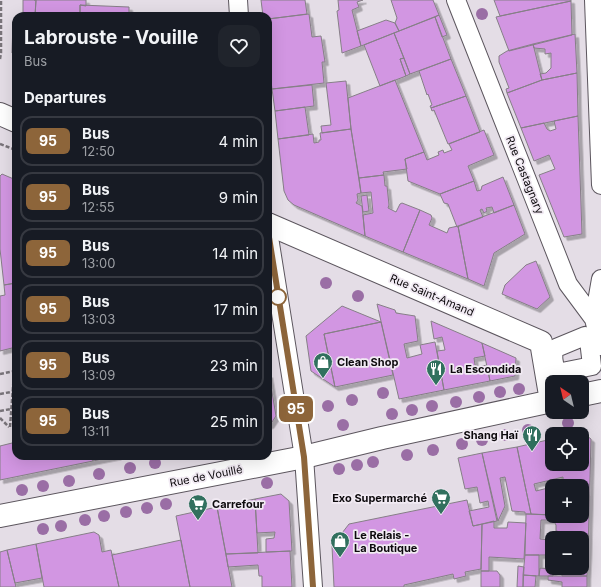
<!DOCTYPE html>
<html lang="en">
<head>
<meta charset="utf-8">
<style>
  body { margin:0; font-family:Inter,sans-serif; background:#20242c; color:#f1f3f6; height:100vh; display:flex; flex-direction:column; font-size:15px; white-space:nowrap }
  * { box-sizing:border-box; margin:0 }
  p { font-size:13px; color:#9ea1a6 }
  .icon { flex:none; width:22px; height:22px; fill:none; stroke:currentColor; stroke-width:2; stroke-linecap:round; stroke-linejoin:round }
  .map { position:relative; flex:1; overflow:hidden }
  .drawer { position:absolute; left:12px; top:12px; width:260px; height:448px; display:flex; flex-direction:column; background:#171b24; border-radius:12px; box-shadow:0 4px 16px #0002 }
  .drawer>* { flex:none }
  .badge { padding:0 8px; border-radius:6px; font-size:14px; line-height:26px }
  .needle { width:26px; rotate:325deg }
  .tools { position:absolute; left:545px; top:375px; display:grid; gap:8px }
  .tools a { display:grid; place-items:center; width:44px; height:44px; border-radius:8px; background:#171b24; box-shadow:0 4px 16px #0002; font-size:20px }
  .map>.badge { position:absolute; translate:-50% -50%; box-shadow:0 0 0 2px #fff }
  h2 { padding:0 12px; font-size:15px; line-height:36px }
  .round { display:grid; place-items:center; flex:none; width:42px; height:42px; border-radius:12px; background:#20242c }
  .overview { display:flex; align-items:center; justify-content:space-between; height:68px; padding:0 12px }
  h1 { font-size:19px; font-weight:700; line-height:30px }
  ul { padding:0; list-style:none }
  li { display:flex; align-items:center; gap:12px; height:50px; margin:0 8px 6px; padding:0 4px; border:2px solid #363941; border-radius:12px }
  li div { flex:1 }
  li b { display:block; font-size:15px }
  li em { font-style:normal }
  li .badge { min-width:44px; font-weight:700; text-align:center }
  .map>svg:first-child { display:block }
  .building { fill:#d296e2; stroke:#867f87; filter:url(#shadow) }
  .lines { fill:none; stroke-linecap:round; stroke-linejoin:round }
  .street-casing { stroke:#5c565e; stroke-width:20 }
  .secondary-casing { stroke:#5c565e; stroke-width:24 }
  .path { stroke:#79747a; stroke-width:2.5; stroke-dasharray:4 2; stroke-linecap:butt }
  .street { stroke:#fff; stroke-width:18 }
  .secondary { stroke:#fff; stroke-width:22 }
  .tree { fill:#9a6ea5 }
  .line-casing { stroke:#fff; stroke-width:9 }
  .line { stroke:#8d653a; stroke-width:6 }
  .stop-dot { fill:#fff; stroke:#8d653a; stroke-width:2 }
  .labels { text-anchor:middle; stroke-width:3.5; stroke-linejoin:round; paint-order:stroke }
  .street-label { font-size:11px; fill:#0d0a0d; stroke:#f1eaf3 }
  .poi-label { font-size:11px; font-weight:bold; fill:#0d0a0d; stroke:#f1eaf3; text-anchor:start }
</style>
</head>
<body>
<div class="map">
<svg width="601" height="587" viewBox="0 0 601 587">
  <defs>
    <filter id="shadow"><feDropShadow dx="3.5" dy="3.5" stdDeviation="0" flood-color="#0004"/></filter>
  </defs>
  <rect width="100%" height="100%" fill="#e4dde6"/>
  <path class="building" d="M23,0H36L35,16H23Z
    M34,0H86V6L80,5V16H35L36,0Z
    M261,0H305L307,14L268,19V16H263Z
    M338,0H363L357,2L359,7L352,10L361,46L342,53L337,11L339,10Z
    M391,0H433L439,15L399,31L395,23L397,18Z
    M494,0H571V1L500,16Z
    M571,1L572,35L509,51L496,17Z
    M80,5L129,7V16H80Z
    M309,14L312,37L321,36L325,62H322L324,83L272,89L268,59V19Z
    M439,15L447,35L442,37L435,17Z
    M435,17L451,59L410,74L394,33Z
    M386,20L395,23L399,31L361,46L357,31Z
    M13,22H16V53H12Z
    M394,33L404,58L400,59L406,76L380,86L364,45Z
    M575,34L577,73L542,80L540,74L546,73L551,68V53L545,54V49L534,48L533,44Z
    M533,44L542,80L507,93L506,89L509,88L499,62V56L507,51Z
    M404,58L410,74L406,76L400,59Z
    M451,59L466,96L431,108L430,106L432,105L428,94L427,95L419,71Z
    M577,73L578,116L521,128L507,93L542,80Z
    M395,80L424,152L405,159L407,169L383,172L384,175L359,178L351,129L348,98Z
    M346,81L351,129L322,133L321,126L331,125L326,83Z
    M312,85L314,106L275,111L272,89Z
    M466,96L480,132L448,144L434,110L432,111L431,108Z
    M305,107L309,135L278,139L275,111Z
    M578,116L582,234L564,237L539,175L555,169L549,155L534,161L521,128L544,123L547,129L550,131L556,129L554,121Z
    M351,129L361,193L357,194L358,200L356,203L362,206L365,236L294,205L288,200L284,191L278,139L313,134L314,143L319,142V140H321L320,133Z
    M484,130L494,155L468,166L474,181L440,194L408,181L405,159L424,152L427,160L439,155L438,152L443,150L444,153L452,150L449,144Z
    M2,174L16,180V283L4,285L0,249V176Z
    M384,175L385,186H387L389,205L388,208L396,212L400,204L402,203L420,210L403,252L365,236L363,215L373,213L371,192L361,193L359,178Z
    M503,177L514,205L494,213L492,207L486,208L487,211L484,213L482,209L480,210L483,217L457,227L448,204L444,203L440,194L474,181L477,191L481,190L482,186Z
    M367,195L369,211L363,212L361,196Z
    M514,205L525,234L494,253L484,286L468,279L458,226Z
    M420,210L431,215L432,218L429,225L447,233L449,228L458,226L468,279L403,252Z
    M536,261L550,297L537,309L502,294L505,285L526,265Z
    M16,283V347L0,351V296L5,295L4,285Z
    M377,304L395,310L396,313L415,316L418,341L404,344L407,358L422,354L420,345L435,342L444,390L399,399Z
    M342,306L381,322L324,334L335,387L311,371L306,336Z
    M431,321L482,343L485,356L474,358L475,365L478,367L487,365L490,381L444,390L437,351L445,350L442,337L434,339Z
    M381,322L393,375L335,387L324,334Z
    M482,343L516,358L515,376L490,381Z
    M269,374L276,416L270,425H268V375Z
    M583,433L591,439L589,516H582V486H563V477L534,484L536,491L548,488L550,496L552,495V515L531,514L517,447L552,439V464H582V434H578Z
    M16,442V456H92L93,461L0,480V446Z
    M517,447L531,514H525V512L512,511L505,477L500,478L505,506L498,521L482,453Z
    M482,453L497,521L473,526L469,511L489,507L488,501L480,503L477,487L465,489L458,458Z
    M92,456H118L93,461Z
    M281,494L289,501L292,551L266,552V539L274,538L275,532L257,533L255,499Z
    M255,499L258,553L226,554L217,507Z
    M467,500L473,526L482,524L481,569L465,572L466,576L454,579L453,574L404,585V587H334L332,546L349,524Z
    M217,507L232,587H190L176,516Z
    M526,514L552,515V516H589L588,555H582V538H555L556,536L561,535V532L556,531V525L553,520H541L540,539L550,540V537L555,538H552V555H525Z
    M494,521V528H507L508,522L526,523L524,559L489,557V571H481L482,524Z
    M94,532L99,535L102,552L111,550L119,587H44L36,544Z
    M181,540L190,587H119L112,555Z
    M36,544L42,578L15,583L7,550Z
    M7,550L15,583L16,587H0V552Z
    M290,551L292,587H262V576H259L258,565L228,567L226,554Z
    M525,555H539V576L523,575Z
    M582,555H588L587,576H562V568H582Z
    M518,566L524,567L523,587H517Z
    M540,568L553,569V576H539Z
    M481,571H497L500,575V587H481Z
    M523,575L536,576L535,587H523Z
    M548,576H587V587H562V582L548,580Z"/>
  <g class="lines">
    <g class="street-casing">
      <path id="street" d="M238,0L239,16
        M456,0L568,284L594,319L601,346
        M594,0L601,185
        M268,231L304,457L313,587
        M594,319L601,279
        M585,336L589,340L592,366L557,373C554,366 551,354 556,348Z"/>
    </g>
    <g class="secondary-casing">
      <path id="secondary" d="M0,114L16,121
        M268,224L541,342L551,401
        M582,395L601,391
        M0,516L304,457L382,438L552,401"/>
    </g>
    <path class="path" d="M0,59L1,53V0
      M0,144L16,150
      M0,374L15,371
      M0,394L16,391
      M0,411L16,408
      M0,418L9,427
      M10,427L15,361"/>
    <use href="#street" class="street"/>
    <use href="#secondary" class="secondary"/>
  </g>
  <g class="tree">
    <circle cx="482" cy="14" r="6"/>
    <circle cx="326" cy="283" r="6"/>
    <circle cx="358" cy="296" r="6"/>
    <circle cx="519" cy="389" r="6"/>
    <circle cx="500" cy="392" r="6"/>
    <circle cx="383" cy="393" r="6"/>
    <circle cx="479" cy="397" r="6"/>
    <circle cx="352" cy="400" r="6"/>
    <circle cx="456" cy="402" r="6"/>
    <circle cx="328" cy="406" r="6"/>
    <circle cx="432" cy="406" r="6"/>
    <circle cx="412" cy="410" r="6"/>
    <circle cx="392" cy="414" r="6"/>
    <circle cx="568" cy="423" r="6"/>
    <circle cx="343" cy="425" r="6"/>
    <circle cx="528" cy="430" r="6"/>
    <circle cx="505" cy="435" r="6"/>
    <circle cx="482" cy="440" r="6"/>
    <circle cx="462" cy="444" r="6"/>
    <circle cx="433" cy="450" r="6"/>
    <circle cx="407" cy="455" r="6"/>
    <circle cx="373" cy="462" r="6"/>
    <circle cx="155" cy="463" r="6"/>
    <circle cx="357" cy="465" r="6"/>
    <circle cx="130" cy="468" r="6"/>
    <circle cx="339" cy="469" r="6"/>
    <circle cx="99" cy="474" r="6"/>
    <circle cx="69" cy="481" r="6"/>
    <circle cx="267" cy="483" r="6"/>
    <circle cx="43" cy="486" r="6"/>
    <circle cx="22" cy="490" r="6"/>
    <circle cx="166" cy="504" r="6"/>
    <circle cx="147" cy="508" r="6"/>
    <circle cx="126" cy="512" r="6"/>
    <circle cx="104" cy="516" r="6"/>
    <circle cx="85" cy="520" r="6"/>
    <circle cx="61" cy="526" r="6"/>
    <circle cx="43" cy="529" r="6"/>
  </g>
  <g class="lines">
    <g class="line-casing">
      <path id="line" d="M268,231L304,457L313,587"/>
    </g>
    <use href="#line" class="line"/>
  </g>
  <defs>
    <g id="shop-pin" transform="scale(1)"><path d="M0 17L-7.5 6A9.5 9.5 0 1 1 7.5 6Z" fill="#31705e" stroke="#f1eaf3"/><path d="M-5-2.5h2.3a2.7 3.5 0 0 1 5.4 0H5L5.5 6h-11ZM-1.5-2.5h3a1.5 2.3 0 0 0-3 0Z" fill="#fff"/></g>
    <g id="restaurant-pin" transform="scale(1)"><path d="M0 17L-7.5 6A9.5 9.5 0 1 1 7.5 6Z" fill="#31705e" stroke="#f1eaf3"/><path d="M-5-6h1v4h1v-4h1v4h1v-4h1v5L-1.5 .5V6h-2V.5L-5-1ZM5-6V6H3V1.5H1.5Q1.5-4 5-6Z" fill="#fff"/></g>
    <g id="supermarket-pin" transform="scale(1)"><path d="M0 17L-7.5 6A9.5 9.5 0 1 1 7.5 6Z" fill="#31705e" stroke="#f1eaf3"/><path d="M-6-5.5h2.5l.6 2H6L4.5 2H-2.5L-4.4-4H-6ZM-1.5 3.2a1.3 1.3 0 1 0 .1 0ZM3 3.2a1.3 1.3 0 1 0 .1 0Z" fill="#fff"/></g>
  </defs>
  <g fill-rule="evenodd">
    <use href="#shop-pin" x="323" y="362"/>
    <use href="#restaurant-pin" x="436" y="369"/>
    <use href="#restaurant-pin" x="532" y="435"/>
    <use href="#supermarket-pin" x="441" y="498"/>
    <use href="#supermarket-pin" x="198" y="504"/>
    <use href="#shop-pin" x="340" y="541"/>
  </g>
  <circle class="stop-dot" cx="278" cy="297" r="8"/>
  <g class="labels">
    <g class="street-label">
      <text transform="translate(525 175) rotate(68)" y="4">Rue Castagnary</text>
      <text transform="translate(432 295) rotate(23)" y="4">Rue Saint-Amand</text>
      <text transform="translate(206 476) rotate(-11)" y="4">Rue de Vouillé</text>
    </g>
    <g class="poi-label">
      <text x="337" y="366">Clean Shop</text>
      <text x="450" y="373">La Escondida</text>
      <text x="518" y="439" text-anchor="end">Shang Haï</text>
      <text x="427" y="502" text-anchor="end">Exo Supermarché</text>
      <text x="212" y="508">Carrefour</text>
      <text x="354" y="539">Le Relais -<tspan x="354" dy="13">La Boutique</tspan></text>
    </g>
  </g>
</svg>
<div class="tools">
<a><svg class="needle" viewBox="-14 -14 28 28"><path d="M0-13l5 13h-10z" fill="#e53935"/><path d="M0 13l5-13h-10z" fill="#9ea1a6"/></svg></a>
<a><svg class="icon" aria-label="locate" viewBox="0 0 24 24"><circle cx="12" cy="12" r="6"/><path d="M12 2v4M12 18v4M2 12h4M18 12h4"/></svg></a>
<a>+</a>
<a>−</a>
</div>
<b class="badge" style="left:296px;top:409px;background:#8d653a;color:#fff">95</b>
<section class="drawer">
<div class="overview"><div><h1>Labrouste - Vouille</h1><p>Bus</p></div><a class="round"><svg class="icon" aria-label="heart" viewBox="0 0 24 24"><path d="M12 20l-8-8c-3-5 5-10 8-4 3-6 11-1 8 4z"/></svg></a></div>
<h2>Departures</h2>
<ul>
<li><span class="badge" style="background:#8d653a;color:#fff">95</span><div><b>Bus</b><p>12:50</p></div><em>4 min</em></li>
<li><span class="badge" style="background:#8d653a;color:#fff">95</span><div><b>Bus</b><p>12:55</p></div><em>9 min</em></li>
<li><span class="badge" style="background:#8d653a;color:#fff">95</span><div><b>Bus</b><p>13:00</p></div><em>14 min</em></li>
<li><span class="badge" style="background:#8d653a;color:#fff">95</span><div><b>Bus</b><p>13:03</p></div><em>17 min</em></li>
<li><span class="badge" style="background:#8d653a;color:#fff">95</span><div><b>Bus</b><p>13:09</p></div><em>23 min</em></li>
<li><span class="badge" style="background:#8d653a;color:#fff">95</span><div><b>Bus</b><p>13:11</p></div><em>25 min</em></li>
</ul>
</section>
</div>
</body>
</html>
